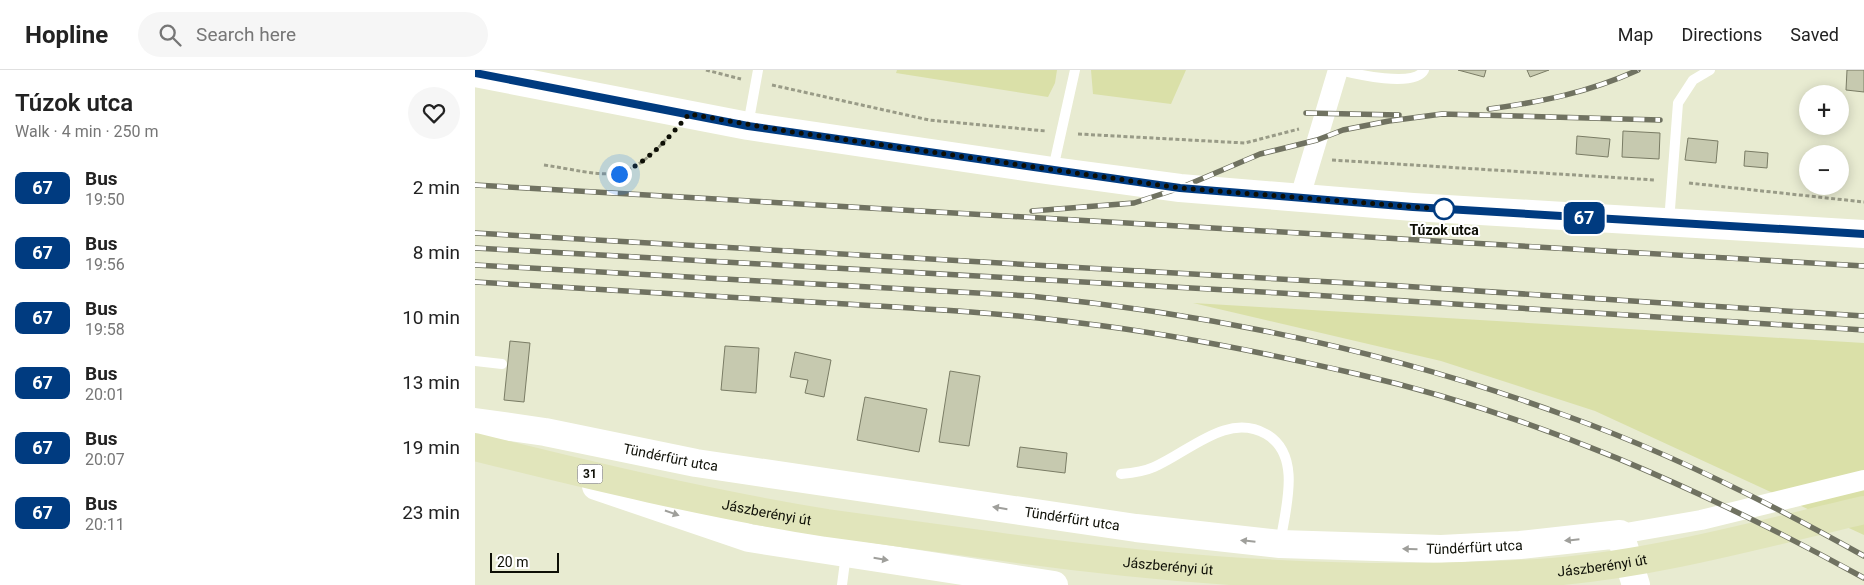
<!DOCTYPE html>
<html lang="en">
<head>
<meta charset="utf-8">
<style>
  body { margin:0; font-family:Roboto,sans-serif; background:#f6f6f6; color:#222; height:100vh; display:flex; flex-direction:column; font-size:19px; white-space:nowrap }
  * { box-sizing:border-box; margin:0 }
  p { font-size:16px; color:#767676 }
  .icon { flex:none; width:28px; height:28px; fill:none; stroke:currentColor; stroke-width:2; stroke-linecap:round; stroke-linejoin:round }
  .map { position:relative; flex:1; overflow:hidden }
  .panel { display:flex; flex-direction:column; background:#fff; width:475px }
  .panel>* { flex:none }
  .badge { padding:0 10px; border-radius:8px; font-size:18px; line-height:32px }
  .buttons { position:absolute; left:1324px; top:15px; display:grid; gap:10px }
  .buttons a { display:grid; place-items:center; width:50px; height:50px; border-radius:50%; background:#fff; box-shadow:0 2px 12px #0003; font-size:25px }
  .scale { position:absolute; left:15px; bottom:12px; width:69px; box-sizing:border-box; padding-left:5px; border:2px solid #0e0f06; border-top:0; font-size:14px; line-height:18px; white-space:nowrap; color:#0e0f06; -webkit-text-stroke:4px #fff; paint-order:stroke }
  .you { position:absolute; width:25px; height:25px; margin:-12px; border:4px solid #fff; border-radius:50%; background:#1a73e8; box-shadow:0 0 0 8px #1a73e833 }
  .map>.badge { position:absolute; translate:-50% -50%; box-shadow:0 0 0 2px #fff }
  .round { display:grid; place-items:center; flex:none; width:52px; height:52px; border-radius:26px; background:#f6f6f6 }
  .summary { display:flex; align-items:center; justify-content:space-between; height:85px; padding:0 15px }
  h1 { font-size:24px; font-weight:600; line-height:38px }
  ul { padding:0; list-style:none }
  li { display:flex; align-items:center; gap:15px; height:65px; padding:0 15px }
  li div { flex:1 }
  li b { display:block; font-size:19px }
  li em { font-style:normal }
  li .badge { min-width:55px; font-weight:700; text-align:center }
  header { display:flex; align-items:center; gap:30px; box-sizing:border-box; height:70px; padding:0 25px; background:#fff; border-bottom:1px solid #e0e0e0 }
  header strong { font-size:24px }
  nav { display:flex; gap:28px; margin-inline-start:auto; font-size:18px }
  .search { width:350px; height:45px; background:#f6f6f6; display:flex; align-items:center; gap:12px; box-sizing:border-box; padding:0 18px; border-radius:28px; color:#767676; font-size:19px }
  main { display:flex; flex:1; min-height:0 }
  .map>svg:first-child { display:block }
  .green { fill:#dae0a8 }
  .building { fill:#c6c9af; stroke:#7a7c65 }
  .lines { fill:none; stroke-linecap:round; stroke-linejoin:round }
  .path { stroke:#999b87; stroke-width:3; stroke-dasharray:4 2.5; stroke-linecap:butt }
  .lane { stroke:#fff; stroke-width:10 }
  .street { stroke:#fff; stroke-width:20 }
  .secondary { stroke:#fff; stroke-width:28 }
  .primary { stroke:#e1e5bb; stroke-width:28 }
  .rail-casing { stroke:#707261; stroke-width:5.5 }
  .rail { stroke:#fff; stroke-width:4; stroke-dasharray:11; stroke-linecap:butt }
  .oneway { fill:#9f9f9b }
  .line-casing { stroke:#fff; stroke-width:11 }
  .line { stroke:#003b80; stroke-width:8 }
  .walk { stroke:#0e0f06; stroke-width:5; stroke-dasharray:0 9 }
  .stop-dot { fill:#fff; stroke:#003b80; stroke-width:2.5 }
  .labels { text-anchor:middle; stroke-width:4; stroke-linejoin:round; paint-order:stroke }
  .shield { fill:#fff; stroke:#565751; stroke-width:1 }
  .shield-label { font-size:12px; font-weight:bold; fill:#0e0f06 }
  .stop-label { font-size:14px; font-weight:bold; fill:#0e0f06; stroke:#fff }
  .street-label { font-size:14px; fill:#0e0f06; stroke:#fff }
</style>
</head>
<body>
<header>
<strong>Hopline</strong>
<div class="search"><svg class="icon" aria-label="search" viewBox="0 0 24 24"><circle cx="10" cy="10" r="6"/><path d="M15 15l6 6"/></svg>Search here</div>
<nav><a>Map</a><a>Directions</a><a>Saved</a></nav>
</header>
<main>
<section class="panel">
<div class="summary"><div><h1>Túzok utca</h1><p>Walk · 4 min · 250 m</p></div><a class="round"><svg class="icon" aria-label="heart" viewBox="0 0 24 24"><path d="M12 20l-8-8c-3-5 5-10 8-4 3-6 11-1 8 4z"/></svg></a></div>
<ul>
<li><span class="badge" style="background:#003b80;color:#fff">67</span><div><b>Bus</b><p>19:50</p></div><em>2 min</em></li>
<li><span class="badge" style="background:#003b80;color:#fff">67</span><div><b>Bus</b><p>19:56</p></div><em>8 min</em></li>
<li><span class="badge" style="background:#003b80;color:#fff">67</span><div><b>Bus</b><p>19:58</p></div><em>10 min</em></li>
<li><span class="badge" style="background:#003b80;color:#fff">67</span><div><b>Bus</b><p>20:01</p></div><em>13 min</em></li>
<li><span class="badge" style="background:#003b80;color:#fff">67</span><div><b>Bus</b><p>20:07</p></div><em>19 min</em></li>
<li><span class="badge" style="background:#003b80;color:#fff">67</span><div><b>Bus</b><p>20:11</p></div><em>23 min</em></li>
</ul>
</section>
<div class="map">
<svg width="1389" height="515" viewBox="0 0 1389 515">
  <rect width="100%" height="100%" fill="#e8ebd1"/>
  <path class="green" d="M422,0H582L580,13L573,27L421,3Z
    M616,0H711L696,34L618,24Z
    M718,233L1389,273V465L1120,341L966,291Z"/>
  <path class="building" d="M983,0H1011L1009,7Z
    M1052,0H1074L1055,7Z
    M1372,0H1389V22L1371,20Z
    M1148,61L1185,63L1184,89L1147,87Z
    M1102,66L1135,69L1133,87L1101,84Z
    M1213,68L1243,71L1241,93L1210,90Z
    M1270,81L1293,83L1292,98L1269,96Z
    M35,271L55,273L49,332L29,330Z
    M250,276L284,278L281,323L246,320Z
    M320,282L356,290L349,327L330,323L333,310L315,307Z
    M475,301L505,306L494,376L464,372Z
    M390,327L452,339L444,382L382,370Z
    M545,377L592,383L590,403L542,397Z"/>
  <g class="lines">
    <path class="path" d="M231,0L266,9
      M297,15L454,50L571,61
      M603,64L770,73L824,59
      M857,90L1180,110
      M69,95C130,104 149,118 194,66
      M1214,113L1389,132"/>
    <path class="lane" d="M864,0C880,4 940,18 949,0
      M273,55L283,0
      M578,99L600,0
      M1194,152L1203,33L1218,10L1235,0
      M0,291L27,294
      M646,404C657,403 668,402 679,397C714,382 752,342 791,364C828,385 810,440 805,474
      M367,515L371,484"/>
    <path class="street" d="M825,127L863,0
      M1145,464L1226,450L1389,410"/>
    <g class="secondary">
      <path d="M0,3L273,56L578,101L705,118L938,137L1389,164"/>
      <path id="s1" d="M0,352L70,362L221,393L661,458L805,474L966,479L1045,475L1145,464L1161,515"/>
      <path d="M121,416L274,468L579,515"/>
    </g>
    <path class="primary" id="s2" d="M0,377C116,406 234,434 352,453C408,461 465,468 521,476C706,502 890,515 1077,502C1183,493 1286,464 1389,440"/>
    <g class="rail-casing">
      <path id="rail" d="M1014,39C1066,32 1115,22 1163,0
        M831,43L924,45
        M0,115L1389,196
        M557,141L659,133L705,118L785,84L842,70L868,60L914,51L967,44L1185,50
        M0,163L910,215L1389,246
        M0,178L805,223L1389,260
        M0,195L555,226C736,244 918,282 1089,345C1193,382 1293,432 1389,486
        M0,212C118,219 235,226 353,233C437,238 522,242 605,253C698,264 791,283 882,304C1061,345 1229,420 1389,508"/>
    </g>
    <use href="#rail" class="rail"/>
  </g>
  <defs><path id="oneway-solid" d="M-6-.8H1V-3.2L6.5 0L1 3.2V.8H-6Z" transform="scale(1.25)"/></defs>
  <g class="oneway">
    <use href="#oneway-solid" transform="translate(525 438) rotate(-171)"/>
    <use href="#oneway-solid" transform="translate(197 443) rotate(19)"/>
    <use href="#oneway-solid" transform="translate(1097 470) rotate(174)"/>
    <use href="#oneway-solid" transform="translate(773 471) rotate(-174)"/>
    <use href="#oneway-solid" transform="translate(935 479) rotate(-179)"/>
    <use href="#oneway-solid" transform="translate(406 489) rotate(9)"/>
  </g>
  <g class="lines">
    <g class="line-casing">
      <path id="line" d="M0,3L273,56L705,118L938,137L1389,164"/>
    </g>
    <use href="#line" class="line"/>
    <path class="walk" d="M144,104C174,92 193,68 214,44L311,61L705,118L978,140L969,139"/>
  </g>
  <circle class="stop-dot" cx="969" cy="139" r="10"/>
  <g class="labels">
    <rect class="shield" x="102.5" y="394.5" width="25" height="19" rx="4"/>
    <g class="shield-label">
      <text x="115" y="408">31</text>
    </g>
    <g class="stop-label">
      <text x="969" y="165">Túzok utca</text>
    </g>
    <g class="street-label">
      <text dy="5" stroke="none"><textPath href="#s1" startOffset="199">Tündérfürt utca</textPath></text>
      <text dy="5" stroke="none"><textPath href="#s2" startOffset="299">Jászberényi út</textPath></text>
      <text dy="5" stroke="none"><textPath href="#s1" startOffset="605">Tündérfürt utca</textPath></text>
      <text dy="5" stroke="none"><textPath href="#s1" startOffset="1009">Tündérfürt utca</textPath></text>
      <text dy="5" stroke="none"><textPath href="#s2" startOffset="1139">Jászberényi út</textPath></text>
      <text dy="5" stroke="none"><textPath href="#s2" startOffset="704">Jászberényi út</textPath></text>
    </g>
  </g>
</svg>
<div class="buttons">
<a>+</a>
<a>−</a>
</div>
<div class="scale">20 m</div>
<div class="you" style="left:144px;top:104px"></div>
<b class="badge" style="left:1109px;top:148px;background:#003b80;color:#fff">67</b>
</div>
</main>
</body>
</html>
